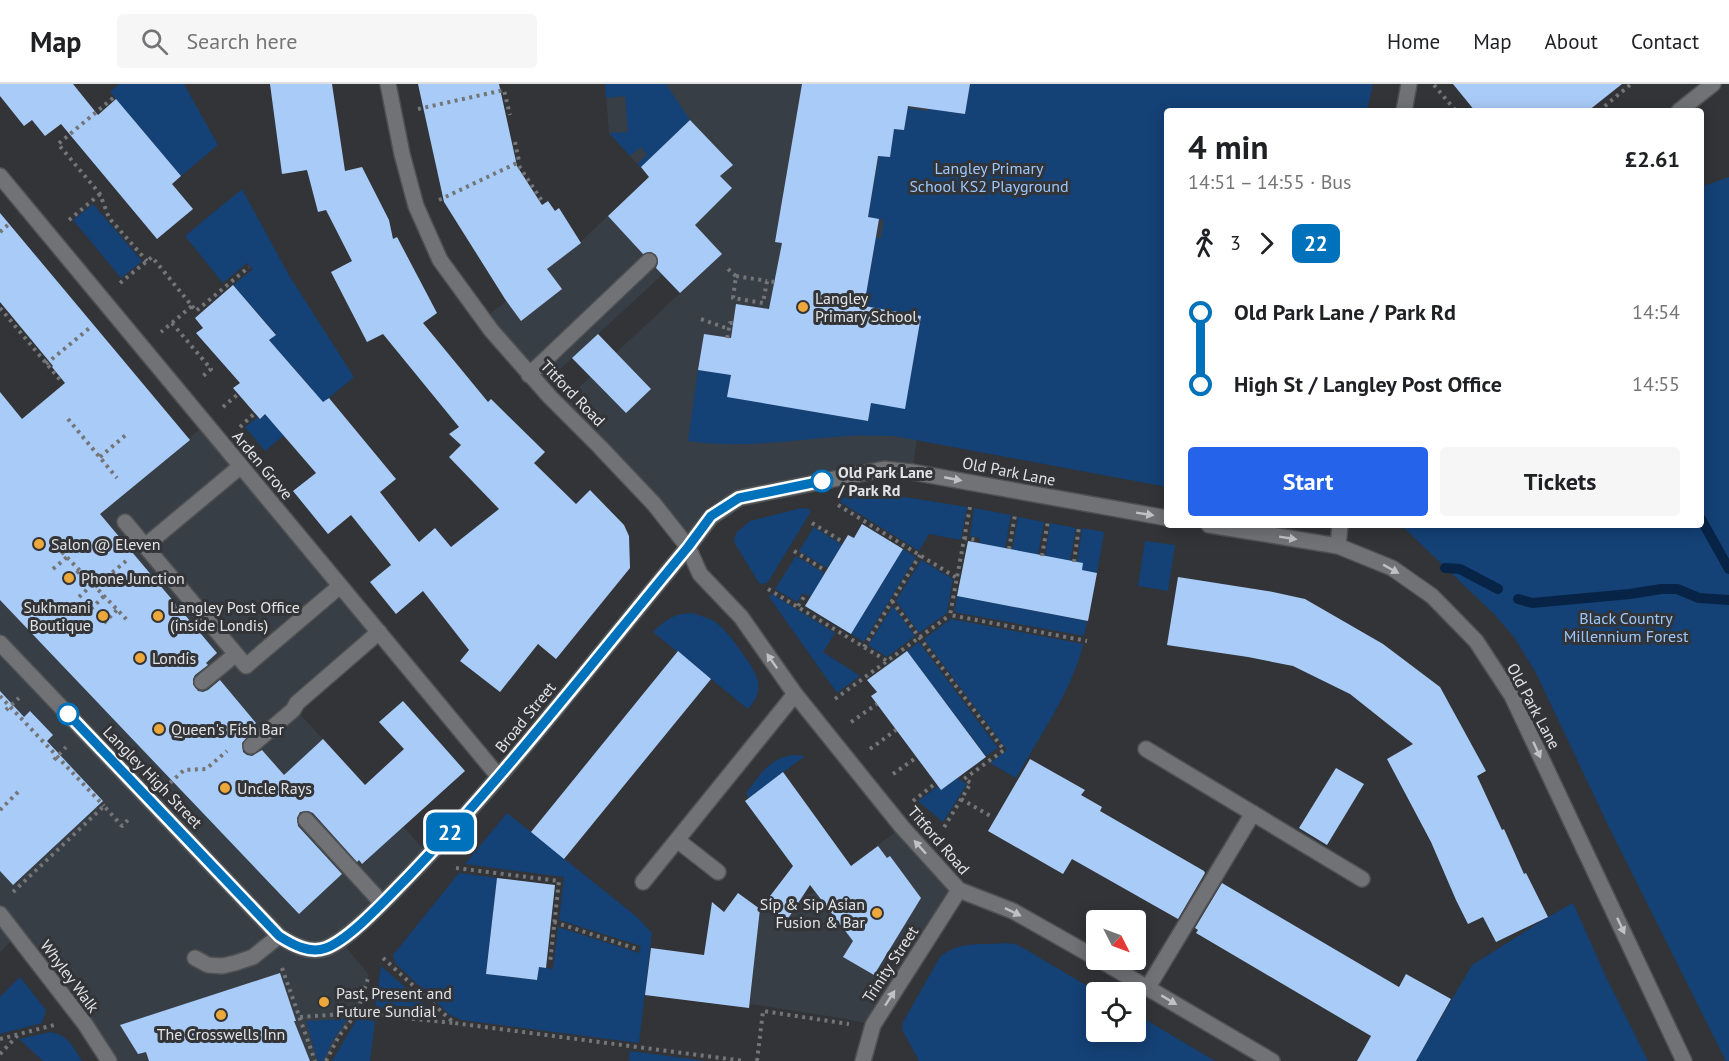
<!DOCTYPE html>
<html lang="en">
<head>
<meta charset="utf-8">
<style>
  body { margin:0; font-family:"PT Sans",sans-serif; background:#f6f6f6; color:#202124; height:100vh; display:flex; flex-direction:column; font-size:22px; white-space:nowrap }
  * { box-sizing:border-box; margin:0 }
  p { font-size:20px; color:#757577 }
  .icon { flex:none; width:33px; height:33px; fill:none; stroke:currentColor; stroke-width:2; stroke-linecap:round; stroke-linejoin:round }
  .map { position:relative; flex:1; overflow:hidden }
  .sheet { position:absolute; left:1164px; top:24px; width:540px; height:420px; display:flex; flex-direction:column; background:#fff; border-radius:6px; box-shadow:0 3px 15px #0003 }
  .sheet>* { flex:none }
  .badge { padding:0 12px; border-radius:9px; font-size:21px; line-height:39px }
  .needle { width:39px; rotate:132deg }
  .buttons { position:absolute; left:1086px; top:826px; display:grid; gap:12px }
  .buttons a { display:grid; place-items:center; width:60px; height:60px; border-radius:6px; background:#fff; box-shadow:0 3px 15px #0003; font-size:30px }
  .map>.badge { position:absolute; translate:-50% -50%; box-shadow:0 0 0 3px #fff }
  .legs { display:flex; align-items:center; gap:9px; height:66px; padding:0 24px; font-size:20px }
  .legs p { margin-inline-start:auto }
  .head { display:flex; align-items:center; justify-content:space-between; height:102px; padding:0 24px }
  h1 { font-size:33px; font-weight:800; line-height:45px }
  .action { display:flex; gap:12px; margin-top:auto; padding:12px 24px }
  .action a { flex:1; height:69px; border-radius:6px; background:#2563eb; color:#fff; font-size:24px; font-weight:800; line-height:69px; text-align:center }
  .action a+a { background:#f6f6f6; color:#202124 }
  ul { padding:0 24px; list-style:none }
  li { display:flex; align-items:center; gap:21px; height:72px; font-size:22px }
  li i { display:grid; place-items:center; width:9px; height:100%; margin:0 8px; background:currentColor }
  li i::after { content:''; width:15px; height:15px; margin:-8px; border:4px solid; border-radius:50%; background:#fff }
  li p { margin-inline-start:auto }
  li:first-child i { background:linear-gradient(#0000 50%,currentColor 0) }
  li:last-child i { background:linear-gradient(currentColor 50%,#0000 0) }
  header { display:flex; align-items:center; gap:36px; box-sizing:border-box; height:84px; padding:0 30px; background:#fff; border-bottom:2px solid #e0e0e0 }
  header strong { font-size:28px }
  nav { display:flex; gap:33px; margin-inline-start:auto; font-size:21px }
  .search { width:420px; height:54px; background:#f6f6f6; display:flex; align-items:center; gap:15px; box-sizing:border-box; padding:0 21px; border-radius:6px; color:#757577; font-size:22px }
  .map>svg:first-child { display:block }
  .built { fill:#383e46 }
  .green { fill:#144176 }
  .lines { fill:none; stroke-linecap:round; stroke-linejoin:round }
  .stream { stroke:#072446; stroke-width:10 }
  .building { fill:#a9cbf7 }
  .service-casing { stroke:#4e5051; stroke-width:18 }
  .minor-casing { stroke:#4e5051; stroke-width:18 }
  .tertiary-casing { stroke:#4e5051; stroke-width:18 }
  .secondary-casing { stroke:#4e5051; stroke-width:18 }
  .path { stroke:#737577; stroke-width:4; stroke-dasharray:3 4.5; stroke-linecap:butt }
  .service { stroke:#707275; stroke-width:15 }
  .minor { stroke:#707275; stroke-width:15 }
  .tertiary { stroke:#707275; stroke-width:15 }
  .secondary { stroke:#707275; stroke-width:15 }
  .oneway { fill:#bfc1c3 }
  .line-1-casing { stroke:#fff; stroke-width:14 }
  .line-1 { stroke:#0072bc; stroke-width:9 }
  .poi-dot { fill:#eda83b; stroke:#323437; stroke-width:2 }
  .stop-1-dot { fill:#fff; stroke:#0072bc; stroke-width:3 }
  .labels { text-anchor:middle; stroke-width:6; stroke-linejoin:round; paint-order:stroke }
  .park-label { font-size:16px; fill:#9cc7fd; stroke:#323437 }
  .poi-label { font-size:16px; fill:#e1e3e4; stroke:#323437; text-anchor:start }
  .street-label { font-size:16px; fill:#e1e3e4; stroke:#323437 }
  .stop-label { font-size:16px; font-weight:bold; fill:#e1e3e4; stroke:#323437; text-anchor:start }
</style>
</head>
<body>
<header>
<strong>Map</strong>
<div class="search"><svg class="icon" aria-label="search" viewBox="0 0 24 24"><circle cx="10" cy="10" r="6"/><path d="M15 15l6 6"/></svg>Search here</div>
<nav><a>Home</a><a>Map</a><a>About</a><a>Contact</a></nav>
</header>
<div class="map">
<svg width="1729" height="977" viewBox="0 0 1729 977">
  <rect width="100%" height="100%" fill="#323437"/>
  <path class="built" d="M605,0H1309L1167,27L917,355L912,388L739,414L688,463L559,322L680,209L662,191L541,303L482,236L576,162L649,93L609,49Z
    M0,308L100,430L206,340L384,555L299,629L429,771L341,857L369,891L357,929L339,952L326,977H109L17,852L0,868Z
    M902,743L959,806L873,941L847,935L750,920L760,825L816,808Z"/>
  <path class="green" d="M119,0H184L218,61L181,92L110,8Z
    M605,0H666L690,36L641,83L637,80L647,71L641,63L630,72L609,49L628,48L625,12L606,14Z
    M970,0H1373L1367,27H1167V403L894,352C878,352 862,351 847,352C794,356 740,365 688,357L698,286L731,291L727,312L868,337L871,319L905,324L921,232L898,228L896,238L858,232L870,189L876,154H881L884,136L868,133L879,72L890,73L894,45L904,46L907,28L900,23L928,27L930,19L950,23V28L965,30Z
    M1729,93V977H1726L1607,739L1536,589L1514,553L1495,531L1401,441H1701V103Z
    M242,105L290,193L354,293L265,367L245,343L258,333L260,335L266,329L275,339L313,306L269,256L276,250L233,201L253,185L247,179L223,199L185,152Z
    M93,120L142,177L121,194L73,136Z
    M867,407L967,423L961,456L929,450L919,467L837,416Z
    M801,424L810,425V429L768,498L763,500L759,499L734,458L736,449L750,437Z
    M974,424L1011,431L1005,465L979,459L980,454L970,452Z
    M1018,433L1044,438L1038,471L1012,466Z
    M1050,439L1076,444L1070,477L1045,472Z
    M814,443L842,461L827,484L799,467Z
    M1082,444L1104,448L1097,489L1082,486L1077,478Z
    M1145,457L1175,461L1168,507L1138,502Z
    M903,465L916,473L864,558L851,550Z
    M796,472L824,489L821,494L827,497L818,512L813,508L810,513L803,509L797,518L775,505Z
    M921,476L953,495L947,529L919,549L896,517Z
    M772,510L835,549L823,568L860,592L837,609L769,513Z
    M957,512L1087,537L1084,552L954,528Z
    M893,522L915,552L887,573L868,561Z
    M692,529C701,532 711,534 718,540C727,548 734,557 740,566C754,586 769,602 748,625L653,548C667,535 673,530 692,529Z
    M951,535L1083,560C1074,603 1038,655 1016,694L990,679L1007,666L924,555Z
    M919,558L998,664L986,672L907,567Z
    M793,671L805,672L749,714L746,709C761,690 768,675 793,671Z
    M957,694L967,700L943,738L918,717L938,702L941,706Z
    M507,729L637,833L652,849L639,959L462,936L450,931L395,879L393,871L459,789L497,794L486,890L537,896L539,883L553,885L558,843L639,869L641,862L559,836L564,793L465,780Z
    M1573,819L1607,895L1648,977H1416L1472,881L1548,833Z
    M1006,859L1015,860L1025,865L1099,909H1096V948H1136V930L1215,977H919L902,945L903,938L940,873C957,857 985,861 1006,859Z
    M381,882L439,933L375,924Z
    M20,893L46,926L42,939L0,950V913Z
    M347,935L332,958L323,977H318L306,937Z
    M357,935L375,937L370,977H332Z
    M50,948C69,951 72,962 82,977H43L19,955Z
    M630,967L706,977H629Z"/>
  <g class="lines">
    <path class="stream" d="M1701,435L1729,485
      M1445,484L1460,485L1498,505
      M1518,515L1532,519L1630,510L1661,505H1677L1699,514L1729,516"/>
  </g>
  <path class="building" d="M0,0H73L98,31L116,15L181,92L172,100L193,125L157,155L61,40L45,52L32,36L24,42L0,12Z
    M270,0H332L345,87L362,83L389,136L393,155L397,153L437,229L423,239L488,318L491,315L545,368L534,379L576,420L590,406L624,441L629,452L630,484L556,575L538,560L500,608L460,577L469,566L423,507L396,530L370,498L391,481L351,431L328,450L293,407L316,389L265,330L260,335L233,304L240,299L196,249L203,244L195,234L233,201L276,251L269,256L323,318L329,314L396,395L380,408L419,458L435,444L451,463L499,425L449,373L461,361L449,350L459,343L383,250L367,258L331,188L352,177L326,126L318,128L307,86L282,90Z
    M418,0H499L517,82L542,121L548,117L555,127L559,124L581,159L547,185L562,205L521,237L505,215L444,118Z
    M802,0H970L965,30L908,22L904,46L894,45L890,73L878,72L868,133L879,135L864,222L921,232L905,325L871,319L868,337L727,313L731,291L698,286L704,250L731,254L736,220L769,225L782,159L775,158Z
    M1453,0H1622L1588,27H1475Z
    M690,36L733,81L720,92L732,104L695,141L722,170L680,209L656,184L658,179L656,171L651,168L643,170L608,132L649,93L641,83Z
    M0,129L190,356L100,430L217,569L206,579L208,581L195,591L193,595V600L198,607L203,608L208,606L220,596L256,639L246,648L249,651L242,659L243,668L247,671L252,672L262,666L284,691L323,655L365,701L404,665L379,638L403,617L465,687L362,780L359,776L357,778L313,729L308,727L300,728L297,734L298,742L342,790L299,830L0,516V308L22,335L65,299L52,283L53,282L0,218Z
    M598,250L651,305L626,329L572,274Z
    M862,440L903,465L851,550L805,522L848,451L854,454Z
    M968,457L1083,479L1082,486L1097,489L1088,537L957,512Z
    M1178,493L1273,508L1305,515L1383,560L1440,603L1486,687L1477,692L1502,746L1504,745L1524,790L1526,789L1548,833L1496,858L1483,833L1468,840L1456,816L1431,758L1387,675L1413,660L1350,610L1293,582L1248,573L1167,561Z
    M678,567L711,595L564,775L531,748Z
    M907,567L986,673L941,706L871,612L877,608L867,596Z
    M0,607L24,633L30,627L53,651L47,657L103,717L13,801L0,787Z
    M1030,675L1085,706L1081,711L1102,723L1100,727L1204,787L1205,789L1178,835L1072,775L1063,790L988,747Z
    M1336,684L1364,700L1327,761L1299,744Z
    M783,688L851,782L878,762L887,774L890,772L921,814L874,891L843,873L853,857L810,801L787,836L764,820L793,782L745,717Z
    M497,794L555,801L546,884L539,883L537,896L486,890Z
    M1222,799L1399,903L1406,890L1451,915L1416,977H1357L1371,952L1196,849L1198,846L1195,844Z
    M738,809L760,825L749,924L645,911L651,864L704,871L712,818L724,828Z
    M280,889L296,937H294L310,977H149L146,968L138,970L120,941Z"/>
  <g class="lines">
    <g class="service-casing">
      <path id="service" d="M1679,27L1713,0
        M529,291L649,177
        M241,382L145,462L246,582L340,502
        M125,438L145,462
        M202,598L236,570
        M251,662L293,626L297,619L379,548
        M1146,665L1362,795
        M306,736L382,819
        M1148,903L1253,729"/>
    </g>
    <g class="minor-casing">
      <path id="minor" d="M1404,27L1409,0
        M0,92L499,693
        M1338,462L1340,441
        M677,756L718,788
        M643,798L795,610
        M0,830L85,940L109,977
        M195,874L208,881L222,882L235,879L253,873L279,852"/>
    </g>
    <g class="tertiary-casing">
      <path id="tertiary" d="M388,0L402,70L416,122L440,176L491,246L550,313L600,363L654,420L688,463"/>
    </g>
    <g class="secondary-casing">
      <path id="secondary" d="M1209,441L1338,462L1392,484L1432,512L1476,557L1512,612L1684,977
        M688,463L700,490L741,533L795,610L902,743L959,806L1013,827L1096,874
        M0,559L279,852C293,861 310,870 326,864C350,855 389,812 408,793C508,689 596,574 688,463L711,433L739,414L884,385L912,388L1167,434
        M1100,876L1272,977
        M863,977L873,941L959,806"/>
    </g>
    <path class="path" d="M1434,1L1456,27
      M113,14L58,60L100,110L109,134L147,177
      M418,25L504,6L510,31
      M1599,27L1631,0
      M515,58L519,77L517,79
      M439,116L517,79L542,117
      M69,136L100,110
      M0,148L9,140
      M728,185L736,192L733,214L763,219L767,197L775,198
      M736,192L767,197
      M120,199L152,173L192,222L161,248
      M192,222L196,227L249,183
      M0,224L61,297
      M701,235L729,245
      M172,239L211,285L201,294
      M727,254L730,239H733
      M46,280L92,242
      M223,323L238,310
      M68,335L117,394
      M240,343L255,329
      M100,373L128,349
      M838,421L957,494
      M970,423L950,531L1087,557
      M812,439L843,458
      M964,454L977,456
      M1009,465L1015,431
      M794,467L826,487
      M62,468L129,538
      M1042,472L1048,437
      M1074,478L1079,443
      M53,485L67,473
      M66,500L80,486
      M95,503L126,477
      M768,505L887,577
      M79,513L93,500
      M892,517L1004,666L964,695L971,699L943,745
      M798,522L804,513
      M91,525L104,512
      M104,539L117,526
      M864,563L920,471
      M0,612L104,722
      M835,615L950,531
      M6,626L19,614
      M851,638L877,620
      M870,665L896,646
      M54,676L66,663
      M893,690L917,673
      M170,699L184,686L206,685L227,667
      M961,715L992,733
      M913,717L936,699
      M0,726L21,705
      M456,784L559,797L550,879
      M13,808L104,722L122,742L131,733
      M554,838L637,865
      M383,874L454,939L744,977
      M282,884L315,977
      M300,933L357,929L453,939
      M0,955L54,941
      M0,970L18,951
      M326,977L339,952L357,929L369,891
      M757,977L763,927L849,940"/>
    <use href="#service" class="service"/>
    <use href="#minor" class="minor"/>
    <use href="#tertiary" class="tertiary"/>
    <use href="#secondary" class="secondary"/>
  </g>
  <defs><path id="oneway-solid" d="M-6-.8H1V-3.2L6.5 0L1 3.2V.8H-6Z" transform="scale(1.5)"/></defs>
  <g class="oneway">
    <use href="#oneway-solid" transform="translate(953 395) rotate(11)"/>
    <use href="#oneway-solid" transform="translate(1145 430) rotate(9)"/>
    <use href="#oneway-solid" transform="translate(1288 454) rotate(9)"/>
    <use href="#oneway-solid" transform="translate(1391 485) rotate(29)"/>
    <use href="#oneway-solid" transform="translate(772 577) rotate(-125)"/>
    <use href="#oneway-solid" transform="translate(1537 666) rotate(65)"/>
    <use href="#oneway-solid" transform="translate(920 763) rotate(-132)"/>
    <use href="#oneway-solid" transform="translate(1013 828) rotate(26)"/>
    <use href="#oneway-solid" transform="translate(1621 842) rotate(65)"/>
    <use href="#oneway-solid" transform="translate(890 914) rotate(-57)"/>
    <use href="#oneway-solid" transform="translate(1169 916) rotate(31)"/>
  </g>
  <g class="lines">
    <g class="line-1-casing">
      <path id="line-1" d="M68,630L279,852C293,861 310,870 326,864C350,855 386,815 405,796C506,691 595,575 688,463L711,432L739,414L822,397"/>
    </g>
    <use href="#line-1" class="line-1"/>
  </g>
  <g class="poi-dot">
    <circle cx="803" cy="223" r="6"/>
    <circle cx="39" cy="460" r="6"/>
    <circle cx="69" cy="494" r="6"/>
    <circle cx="103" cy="532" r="6"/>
    <circle cx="158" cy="532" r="6"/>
    <circle cx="140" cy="574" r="6"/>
    <circle cx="159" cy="645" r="6"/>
    <circle cx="225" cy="704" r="6"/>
    <circle cx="877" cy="829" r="6"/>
    <circle cx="324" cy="918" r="6"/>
    <circle cx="221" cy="931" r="6"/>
  </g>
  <g class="stop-1-dot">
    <circle cx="822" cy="397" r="10"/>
    <circle cx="68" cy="630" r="10"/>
  </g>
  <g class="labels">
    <g class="park-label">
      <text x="989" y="90">Langley Primary<tspan x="989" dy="18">School KS2 Playground</tspan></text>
      <text x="1626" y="540">Black Country<tspan x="1626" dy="18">Millennium Forest</tspan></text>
    </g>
    <g class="poi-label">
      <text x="815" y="220">Langley<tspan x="815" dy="18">Primary School</tspan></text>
      <text x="51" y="466">Salon @ Eleven</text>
      <text x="81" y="500">Phone Junction</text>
      <text x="91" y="529" text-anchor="end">Sukhmani<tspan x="91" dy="18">Boutique</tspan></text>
      <text x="170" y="529">Langley Post Office<tspan x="170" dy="18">(inside Londis)</tspan></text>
      <text x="152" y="580">Londis</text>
      <text x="171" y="651">Queen's Fish Bar</text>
      <text x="237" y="710">Uncle Rays</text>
      <text x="865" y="826" text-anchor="end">Sip &amp; Sip Asian<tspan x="865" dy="18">Fusion &amp; Bar</tspan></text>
      <text x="336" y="915">Past, Present and<tspan x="336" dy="18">Future Sundial</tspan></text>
      <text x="221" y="956" text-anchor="middle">The Crosswells Inn</text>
    </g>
    <g class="street-label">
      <text transform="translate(573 309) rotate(46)" y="6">Titford Road</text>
      <text transform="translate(263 381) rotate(50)" y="6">Arden Grove</text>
      <text transform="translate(1009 387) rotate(11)" y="6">Old Park Lane</text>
      <text transform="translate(1534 622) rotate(62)" y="6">Old Park Lane</text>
      <text transform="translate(525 633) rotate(-51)" y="6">Broad Street</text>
      <text transform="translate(153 693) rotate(46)" y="6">Langley High Street</text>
      <text transform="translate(939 756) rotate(49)" y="6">Titford Road</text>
      <text transform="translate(890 880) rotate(-57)" y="6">Trinity Street</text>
      <text transform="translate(70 892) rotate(53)" y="6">Whyley Walk</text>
    </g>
    <g class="stop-label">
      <text x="838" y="394">Old Park Lane<tspan x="838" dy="18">/ Park Rd</tspan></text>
    </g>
  </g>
</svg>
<div class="buttons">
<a><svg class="needle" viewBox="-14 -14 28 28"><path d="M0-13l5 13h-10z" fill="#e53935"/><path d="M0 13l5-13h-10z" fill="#757577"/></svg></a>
<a><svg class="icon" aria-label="locate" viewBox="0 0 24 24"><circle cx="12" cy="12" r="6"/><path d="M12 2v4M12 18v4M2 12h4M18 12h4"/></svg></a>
</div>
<b class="badge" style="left:450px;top:748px;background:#0072bc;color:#fff">22</b>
<section class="sheet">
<div class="head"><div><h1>4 min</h1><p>14:51 – 14:55 · Bus</p></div><b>£2.61</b></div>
<div class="legs"><svg class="icon" aria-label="walk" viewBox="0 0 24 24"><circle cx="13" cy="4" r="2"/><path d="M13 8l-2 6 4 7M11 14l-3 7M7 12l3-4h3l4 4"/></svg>3<svg class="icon" aria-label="forward" viewBox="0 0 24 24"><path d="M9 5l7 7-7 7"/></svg><b class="badge" style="background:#0072bc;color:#fff">22</b></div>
<ul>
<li><i style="color:#0072bc"></i><b>Old Park Lane / Park Rd</b><p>14:54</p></li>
<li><i style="color:#0072bc"></i><b>High St / Langley Post Office</b><p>14:55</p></li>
</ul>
<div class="action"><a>Start</a><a>Tickets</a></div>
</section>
</div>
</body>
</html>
